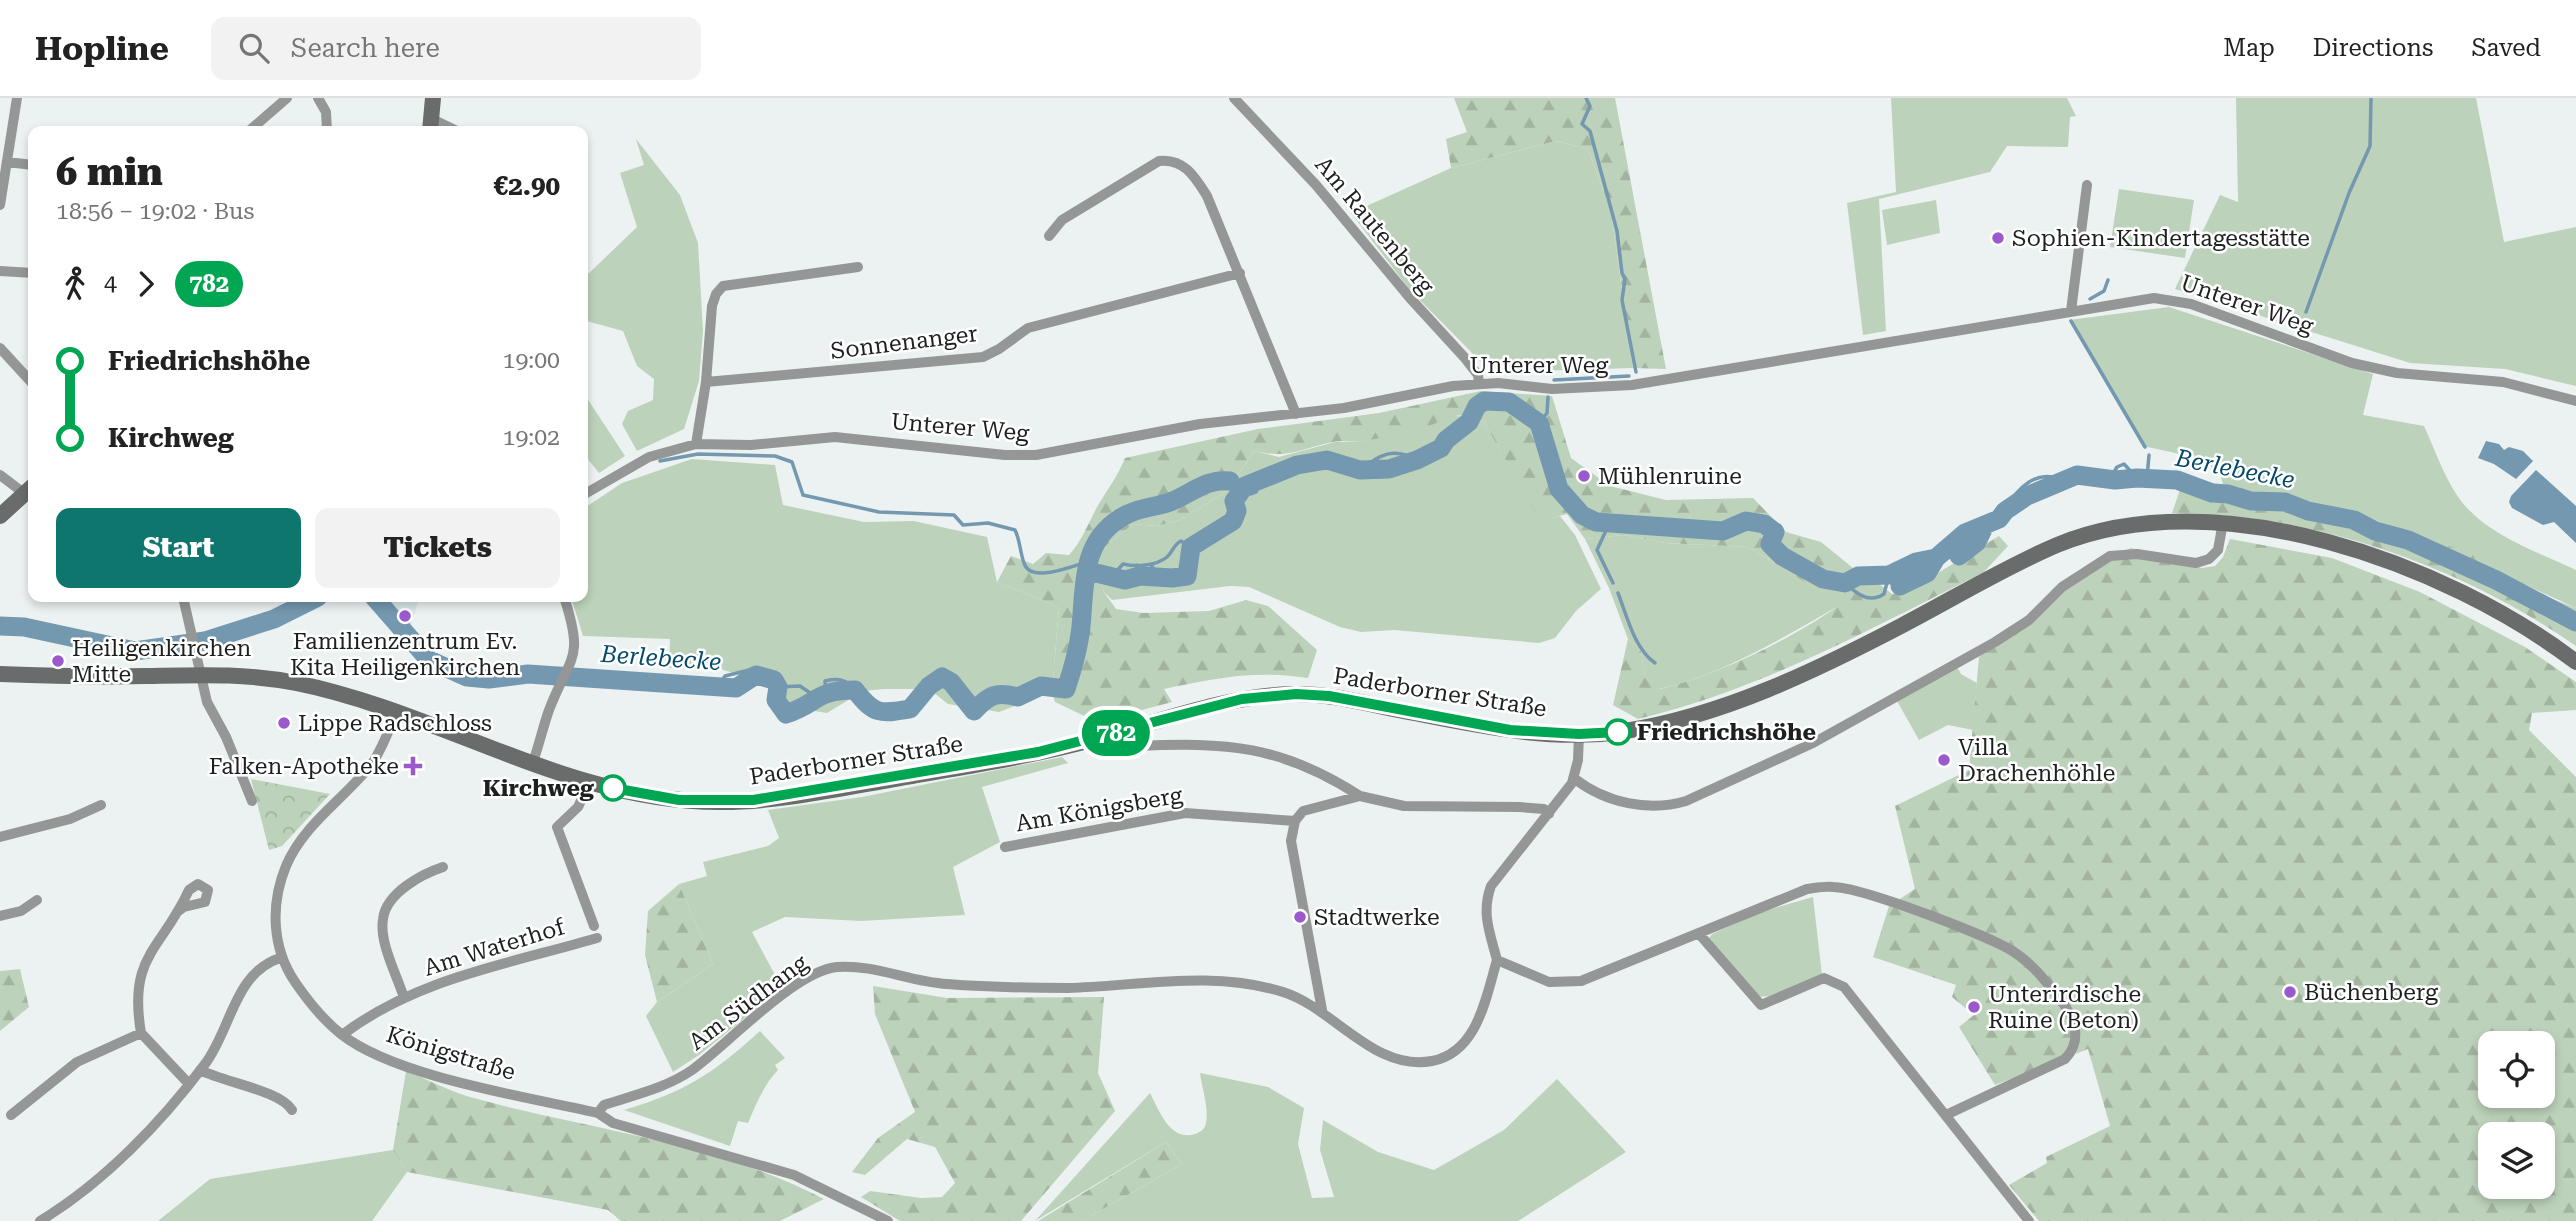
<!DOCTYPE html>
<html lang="en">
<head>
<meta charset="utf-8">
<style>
  body { margin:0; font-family:"Roboto Serif",serif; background:#f2f2f2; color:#222; height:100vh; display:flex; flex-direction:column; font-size:26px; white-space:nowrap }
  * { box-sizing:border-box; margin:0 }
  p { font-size:23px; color:#767676 }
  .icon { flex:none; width:38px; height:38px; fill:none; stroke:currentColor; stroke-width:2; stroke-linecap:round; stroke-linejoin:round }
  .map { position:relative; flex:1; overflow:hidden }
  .details { position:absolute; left:28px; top:28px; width:560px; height:476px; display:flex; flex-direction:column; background:#fff; border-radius:14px; box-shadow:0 4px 10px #0003 }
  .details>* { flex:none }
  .badge { padding:0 14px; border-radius:23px; font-size:24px; line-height:46px }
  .fabs { position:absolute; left:2478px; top:933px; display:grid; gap:14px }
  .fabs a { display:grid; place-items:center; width:77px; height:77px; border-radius:14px; background:#fff; box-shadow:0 4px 10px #0003; font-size:35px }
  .map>.badge { position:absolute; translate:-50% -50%; box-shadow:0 0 0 4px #fff }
  .legs { display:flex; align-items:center; gap:10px; height:77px; padding:0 28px; font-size:23px }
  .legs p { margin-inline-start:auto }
  .overview { display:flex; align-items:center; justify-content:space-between; height:119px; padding:0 28px }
  h1 { font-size:38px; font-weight:800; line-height:52px }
  .action { display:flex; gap:14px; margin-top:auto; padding:14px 28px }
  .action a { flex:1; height:80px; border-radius:14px; background:#0f766e; color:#fff; font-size:28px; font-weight:800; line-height:80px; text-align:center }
  .action a+a { background:#f2f2f2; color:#222 }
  ul { padding:0 28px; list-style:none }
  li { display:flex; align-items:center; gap:24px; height:77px; font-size:26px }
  li i { display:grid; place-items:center; width:10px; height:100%; margin:0 9px; background:currentColor }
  li i::after { content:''; width:18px; height:18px; margin:-9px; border:5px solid; border-radius:50%; background:#fff }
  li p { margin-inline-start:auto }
  li:first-child i { background:linear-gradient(#0000 50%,currentColor 0) }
  li:last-child i { background:linear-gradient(currentColor 50%,#0000 0) }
  header { display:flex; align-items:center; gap:42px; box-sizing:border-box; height:98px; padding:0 35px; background:#fff; border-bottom:2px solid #e0e0e0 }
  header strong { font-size:33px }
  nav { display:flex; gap:38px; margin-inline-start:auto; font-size:24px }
  .search { width:490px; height:63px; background:#f2f2f2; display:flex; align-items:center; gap:18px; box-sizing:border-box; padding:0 24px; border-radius:14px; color:#767676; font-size:26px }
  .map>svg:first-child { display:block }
  .built { fill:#d8e8e6 }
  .grass { fill:#bdd2ba }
  .forest { fill:url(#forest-firs); fill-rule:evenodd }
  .park { fill:url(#park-crowns) }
  .water { fill:#7498af }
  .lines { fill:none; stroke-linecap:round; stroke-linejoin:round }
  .stream { stroke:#7498af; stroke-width:3.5 }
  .river { stroke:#7498af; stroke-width:19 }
  .street { stroke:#959796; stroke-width:10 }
  .secondary { stroke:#696c6b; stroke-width:16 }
  .line-1-casing { stroke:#fff; stroke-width:16 }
  .line-1 { stroke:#00a651; stroke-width:10 }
  .poi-dot { fill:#9b59ce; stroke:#fff; stroke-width:2.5 }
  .stop-1-dot { fill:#fff; stroke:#00a651; stroke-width:3.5 }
  .labels { text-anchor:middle; stroke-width:5; stroke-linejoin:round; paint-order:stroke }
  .street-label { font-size:23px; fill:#1e2020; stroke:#fff }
  .poi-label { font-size:23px; fill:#1e2020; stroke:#fff; text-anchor:start }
  .stop-label { font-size:23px; font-weight:bold; fill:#1e2020; stroke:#fff; text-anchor:start }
  .water-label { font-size:24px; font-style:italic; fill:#054a6a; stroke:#fff }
</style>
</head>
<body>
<header>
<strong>Hopline</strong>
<div class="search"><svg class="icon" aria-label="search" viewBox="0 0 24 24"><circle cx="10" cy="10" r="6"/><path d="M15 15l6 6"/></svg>Search here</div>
<nav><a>Map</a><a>Directions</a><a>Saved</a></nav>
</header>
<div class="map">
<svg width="2576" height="1123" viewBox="0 0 2576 1123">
  <defs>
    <pattern id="forest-firs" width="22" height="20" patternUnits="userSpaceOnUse" patternTransform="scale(1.75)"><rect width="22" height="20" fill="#bdd2ba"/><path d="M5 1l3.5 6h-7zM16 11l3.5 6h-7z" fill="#a2b4a0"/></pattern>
    <pattern id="park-crowns" width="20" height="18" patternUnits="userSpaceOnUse" patternTransform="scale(1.75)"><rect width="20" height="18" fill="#bdd2ba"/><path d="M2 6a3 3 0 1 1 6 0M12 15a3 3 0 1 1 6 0" fill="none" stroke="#a2b4a0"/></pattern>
  </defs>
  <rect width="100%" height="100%" fill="#ecf2f2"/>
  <path class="built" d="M379,499H420L409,532L385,504Z"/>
  <path class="grass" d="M1891,0H2067L2076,18L2070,19L2068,49L2007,48L1990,74L1879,101L1886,233L1863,237L1847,105L1896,94Z
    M2236,0H2476L2504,144L2576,129V288L2505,271L2410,265L2175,191L2220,97L2238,104Z
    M636,41L680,97L698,145L703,233L699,283L684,331L637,353L622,326L628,313L653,302L654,281L637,268L623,233L583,222V181L637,129L620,75L644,67Z
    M1556,43L1588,51L1611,113L1633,270L1502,274L1480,263L1409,191L1351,115L1451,70Z
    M2119,91L2194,102L2185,160L2110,149Z
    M1936,102L1940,135L1887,147L1882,112Z
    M2169,209L2373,276L2363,317L2424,328C2436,354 2447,388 2467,410C2495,440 2540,455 2576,472V510L2419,438L2373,421L2223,386L2220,376L2211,370L2212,363L2143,348L2069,222Z
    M583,294L625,358L599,375L583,355Z
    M1447,317L1475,320L1484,324L1540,422L1560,418L1575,437L1601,491L1576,513L1555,540L1539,545L1394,532L1361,534L1340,529L1249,489L1230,488L1112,502L1104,494L1095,457L1133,426L1157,428L1180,422L1227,393L1254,353L1279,359L1335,344L1365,343L1398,333L1421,330Z
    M692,361L775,367L783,407L864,424L914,423L987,439L997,484L1059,509L1052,594L999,614L948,606L929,591H884L863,593L827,615L789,609L768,586L708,567L669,570L670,541L583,538L571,499H583V411L622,385Z
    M1624,437L1665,445L1748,449L1842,506C1784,539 1724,576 1659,591L1645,579L1641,553L1628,541L1609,490L1585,441Z
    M1957,569L1961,576L1977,585L1973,632L1948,627L1919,642L1897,603Z
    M1062,659L1068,665L982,689L1000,744L953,769L965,817L861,823L785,819L752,834L782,890L699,957L673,974L646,918L657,904L713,866L679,786L707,778L703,764L768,748L779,740L768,712L862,699Z
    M1813,799L1822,877L1773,898L1757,899L1709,840L1712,836L1761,814Z
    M760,933L785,960L775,967L778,972C765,985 756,1006 748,1025L738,1023L730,1048L624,1012C685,994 714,975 760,933Z
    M1200,975L1268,989L1304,1010L1298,1046L1312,1100L1334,1099L1320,1052L1323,1022L1378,1054L1434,1072L1504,1032L1557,981L1626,1054L1518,1123H1082L1182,1066L1166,1044L1035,1123L1150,995C1159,1012 1170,1044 1195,1036C1201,1034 1205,1031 1206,1025C1209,1011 1202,990 1200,975Z
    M393,1052L407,1074L372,1123H158L210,1081Z"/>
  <path class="forest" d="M1454,0H1615L1666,271L1633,270L1611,113L1588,51L1556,43L1451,70L1446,41L1467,34Z
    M1481,293L1552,298L1571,360L1610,388L1666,402L1753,400L1786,434L1821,444L1869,483L1878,485L1892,496L1908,493L1999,438L2008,448L1983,475C1871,530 1761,592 1638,621L1613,607L1628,541L1641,553L1645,579L1660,591C1718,577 1792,541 1841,506L1748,449L1665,445L1624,437L1585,441L1567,416L1540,423L1484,324C1450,308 1445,326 1418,331C1400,334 1383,340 1365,343C1355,344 1343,342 1333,344C1299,351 1290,361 1254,353L1227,393L1180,422L1157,428L1133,426L1095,457L1104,494L1116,511L1143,515L1209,513L1246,502L1268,508L1317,552L1308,580C1253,572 1217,580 1164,591L1172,604L1097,624L1055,604L1052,594L1059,509L997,484L1011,458L1033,466L1046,455L1069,457C1082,443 1088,426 1097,409C1107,392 1118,378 1125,360L1258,331L1379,315Z
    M2184,380L2280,397L2373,421L2471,456L2542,497L2576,510V548C2461,468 2312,415 2172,415Z
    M2230,441L2332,460L2420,494L2525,549L2576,584V612L2532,615L2529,632L2576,679V1123H2039L2009,1087L2047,1065L2046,1059L2110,1028L2088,951L1995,987L1959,929L1974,917L1952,899L1956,887L1873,859L1889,808L1915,791L1895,708L1969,672L1979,559L2110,458L2131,450L2202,470L2215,468L2223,459ZM2490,945H2543V998H2490ZM2490,1036H2543V1088H2490Z
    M679,786L713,866L657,904L645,857L648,813Z
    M20,871L29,909L0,933V873Z
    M873,888L947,900L1104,899L1098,975L1115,1013L1021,1123H900L861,1099L870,1093L921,1100L942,1099L955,1085L935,1049L907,1041L865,1077L852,1074L878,1040L915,1014L875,916Z
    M406,973C427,981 449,993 470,999C588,1032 714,1043 824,1101L780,1123H621L608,1112L407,1074L393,1052Z
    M1166,1044L1182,1066L1082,1123H1038Z"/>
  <path class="park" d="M251,681L330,696L282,748L269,752Z"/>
  <path class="water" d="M2486,343L2499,346L2504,352L2509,349L2523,353L2533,363L2516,381L2494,366L2478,360Z
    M2536,372L2576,408V445L2554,424L2543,427L2512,410L2509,404L2511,398Z"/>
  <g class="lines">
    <path class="stream" d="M1586,0L1590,8L1582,26L1590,33L1617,133L1622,175L1625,181L1622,202L1636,274
      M2090,201L2104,193L2108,182
      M2306,214L2349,95L2370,48L2371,0
      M2071,223L2145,349
      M1554,282L1629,278
      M1539,325L1547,315L1548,299
      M660,363L698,356L775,358L792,364L803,397L879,414L954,417L963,427L988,425L1015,432C1020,442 1020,454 1024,465C1030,486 1072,468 1087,464
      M1360,372C1380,356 1394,349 1417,362
      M2147,380L2149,357
      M2110,381L2117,369L2124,366L2137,380
      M1242,390L1251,396L1256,394L1263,380
      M2005,413C2016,391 2038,368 2063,384
      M1609,426L1597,452L1613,485
      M1151,467L1159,478
      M1112,478L1123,466C1136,469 1156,468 1167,459C1173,454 1173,447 1181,443L1191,449
      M1136,478L1137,467
      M1845,485C1857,496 1869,506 1884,496L1889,477
      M1618,495C1627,518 1634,550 1655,565
      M719,587L725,578L749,572L756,577
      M778,589L800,588L816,599
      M826,594L825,583C838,580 846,581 855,592"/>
    <path class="river" d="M1959,458L1977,444L1985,427
      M1088,473L1125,482L1140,478L1172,480L1187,478L1191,449L1233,423L1237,413L1234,403L1245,388L1297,367L1327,362L1360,372L1389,371L1417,362L1441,350L1446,342L1469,324L1477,308L1484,303L1509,304L1539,325L1559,391L1582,417L1596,424L1723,433L1746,423L1764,426L1775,434L1770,446L1782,458L1823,481L1845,485L1858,478L1889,477L1916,464L1936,460L1965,435L1999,421L2005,413L2027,398L2077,377L2115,382L2137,380L2177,382L2212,395L2228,396L2251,403L2285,404L2308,413L2354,422L2375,433L2408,442L2496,482L2576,524
      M1900,488L1927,475L1936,460
      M374,499L429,562L467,579L489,581L528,576L736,590L756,577L774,582L778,589L776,602L786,616C819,605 815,592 855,592C874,617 880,616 910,611L929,588L942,579L951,584L974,613C989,597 996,593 1018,599L1041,588L1066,591C1073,570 1079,550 1081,528C1085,489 1081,445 1119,421C1134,410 1153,410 1170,404C1191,396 1206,380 1230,383
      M0,528L24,529L135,553L205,543L274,521L318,499"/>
    <path class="street" d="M318,0L326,14L327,33
      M1234,0L1316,87L1410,200L1464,259L1478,277L1479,285
      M432,21L457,33
      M249,33L287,0
      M7,64L33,67
      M0,107L17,0
      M1049,138L1062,122L1159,63C1184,60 1195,79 1207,98L1296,316
      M0,173L33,175
      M2071,213L2087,87
      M0,250L33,286
      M706,284L712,208L716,196L723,188L858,169
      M696,346L706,284L983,259L999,251L1028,230L1240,175
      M0,377L25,396
      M583,397L649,359L696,346L751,347L835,339L1005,357H1036L1200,326L1344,310L1453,288L1498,285L1552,291L1632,287L2154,200L2191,206L2352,265L2397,275L2503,284L2576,303
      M183,499L207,604L226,639L252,703
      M396,615C389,632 382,652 371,667C343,702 304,726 286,768C270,807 272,850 295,884C308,903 322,921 341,936C395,979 528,999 598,1015L613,1025L794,1077L888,1123
      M1579,636L1578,662L1572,685L1491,788C1481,815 1490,835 1497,862L1549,884L1581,883L1807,791C1815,790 1825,788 1833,789C1861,789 1990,838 2014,854C2034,867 2047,885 2062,904C2076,922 2082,943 2065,961L1946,1017
      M1136,648C1227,644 1281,647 1360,698
      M533,664C539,647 543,629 549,612C570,557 585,563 564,499
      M1575,681C1606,705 1649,714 1686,703L1813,645L1995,544L2029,522L2062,489L2110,458L2137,456L2196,465L2209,461L2218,452L2223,424
      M590,684L578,709L557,729L594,828
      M0,739L70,721L101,707
      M1005,749L1185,715L1295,723
      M0,818L21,813L37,802
      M1700,837L1761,907L1824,880L1844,889L2029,1123
      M404,900C397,877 379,845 383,821C386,795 422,776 443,769
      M1322,912L1291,743L1295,723L1303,713L1360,698L1404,708L1519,709L1544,711L1549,716
      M141,935C128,857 161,853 189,792L198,786L208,792L205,804L184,809L177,814
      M342,937C417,880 509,866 597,840
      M200,972C226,985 279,992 292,1012
      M598,1015L604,1007C634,997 666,990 692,972C728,946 795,873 837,869C874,866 910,884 947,886C986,889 1028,890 1068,890C1139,888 1213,872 1283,894C1334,910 1374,974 1432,963C1478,954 1486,899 1497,862
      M11,1017L77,964L141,935L189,986
      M40,1123C103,1085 161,1025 205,966C231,932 234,875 280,860"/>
    <path class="secondary" d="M430,33L433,0
      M0,418L33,388
      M0,576C49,578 99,579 148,578C199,577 246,575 296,585C441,614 572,706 723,704C776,704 831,692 883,683C954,670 1025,660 1095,641C1159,624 1225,598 1291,596C1327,595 1363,605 1398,612C1472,626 1550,645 1625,633C1722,618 1815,573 1901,528C1953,501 2003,470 2057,447C2216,381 2446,465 2576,564"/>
  </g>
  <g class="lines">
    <g class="line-1-casing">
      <path id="line-1" d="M613,690L679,702H753L1038,654L1242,601L1296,596L1329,598L1510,632L1579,636L1618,634"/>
    </g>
    <use href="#line-1" class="line-1"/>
  </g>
  <g class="poi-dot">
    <circle cx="1998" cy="140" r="7"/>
    <circle cx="1584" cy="378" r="7"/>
    <circle cx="405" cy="518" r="7"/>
    <circle cx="58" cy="563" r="7"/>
    <circle cx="284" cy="625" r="7"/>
    <circle cx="1944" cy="662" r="7"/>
    <path d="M409.5 657.5h7v7h7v7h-7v7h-7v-7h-7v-7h7z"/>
    <circle cx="1300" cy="819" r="7"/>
    <circle cx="2290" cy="894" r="7"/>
    <circle cx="1974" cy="909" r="7"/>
  </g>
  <g class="stop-1-dot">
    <circle cx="1618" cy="634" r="12"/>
    <circle cx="613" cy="690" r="12"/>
  </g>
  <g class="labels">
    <g class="street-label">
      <text transform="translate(1375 127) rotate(50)" y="8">Am Rautenberg</text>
      <text transform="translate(2247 206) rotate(19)" y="8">Unterer Weg</text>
      <text transform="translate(904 244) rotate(-7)" y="8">Sonnenanger</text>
      <text x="1539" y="275">Unterer Weg</text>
      <text transform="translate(960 329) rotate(5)" y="8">Unterer Weg</text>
      <text transform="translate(1440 594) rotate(9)" y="8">Paderborner Straße</text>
      <text transform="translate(856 662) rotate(-9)" y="8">Paderborner Straße</text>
      <text transform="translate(1099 711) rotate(-10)" y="8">Am Königsberg</text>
      <text transform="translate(494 849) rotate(-17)" y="8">Am Waterhof</text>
      <text transform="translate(748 904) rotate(-37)" y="8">Am Südhang</text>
      <text transform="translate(451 955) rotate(17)" y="8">Königstraße</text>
    </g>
    <g class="poi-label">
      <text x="2012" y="148">Sophien-Kindertagesstätte</text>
      <text x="1598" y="386">Mühlenruine</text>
      <text x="405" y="551" text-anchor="middle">Familienzentrum Ev.<tspan x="405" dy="26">Kita Heiligenkirchen</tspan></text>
      <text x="72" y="558">Heiligenkirchen<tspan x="72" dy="26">Mitte</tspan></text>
      <text x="298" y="633">Lippe Radschloss</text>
      <text x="1958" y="657">Villa<tspan x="1958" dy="26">Drachenhöhle</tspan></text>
      <text x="399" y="676" text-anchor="end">Falken-Apotheke</text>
      <text x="1314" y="827">Stadtwerke</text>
      <text x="2304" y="902">Büchenberg</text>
      <text x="1988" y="904">Unterirdische<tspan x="1988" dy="26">Ruine (Beton)</tspan></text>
    </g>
    <g class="stop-label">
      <text x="1637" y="642">Friedrichshöhe</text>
      <text x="594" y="698" text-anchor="end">Kirchweg</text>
    </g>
    <g class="water-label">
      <text transform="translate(2235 371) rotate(11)" y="8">Berlebecke</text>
      <text transform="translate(661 560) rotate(4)" y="8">Berlebecke</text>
    </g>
  </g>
</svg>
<div class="fabs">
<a><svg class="icon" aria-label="locate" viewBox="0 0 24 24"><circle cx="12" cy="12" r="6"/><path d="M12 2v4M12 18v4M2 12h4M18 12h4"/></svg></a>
<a><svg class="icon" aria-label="layers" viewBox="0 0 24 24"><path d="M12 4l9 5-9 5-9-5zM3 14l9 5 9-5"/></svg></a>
</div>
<b class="badge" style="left:1116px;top:635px;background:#00a651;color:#fff">782</b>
<section class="details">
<div class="overview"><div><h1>6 min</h1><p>18:56 – 19:02 · Bus</p></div><b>€2.90</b></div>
<div class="legs"><svg class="icon" aria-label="walk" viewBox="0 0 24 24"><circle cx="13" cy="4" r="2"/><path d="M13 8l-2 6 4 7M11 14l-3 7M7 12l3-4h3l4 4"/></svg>4<svg class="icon" aria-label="forward" viewBox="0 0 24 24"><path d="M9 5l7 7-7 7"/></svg><b class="badge" style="background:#00a651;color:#fff">782</b></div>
<ul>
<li><i style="color:#00a651"></i><b>Friedrichshöhe</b><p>19:00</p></li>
<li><i style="color:#00a651"></i><b>Kirchweg</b><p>19:02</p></li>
</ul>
<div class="action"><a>Start</a><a>Tickets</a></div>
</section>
</div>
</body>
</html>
